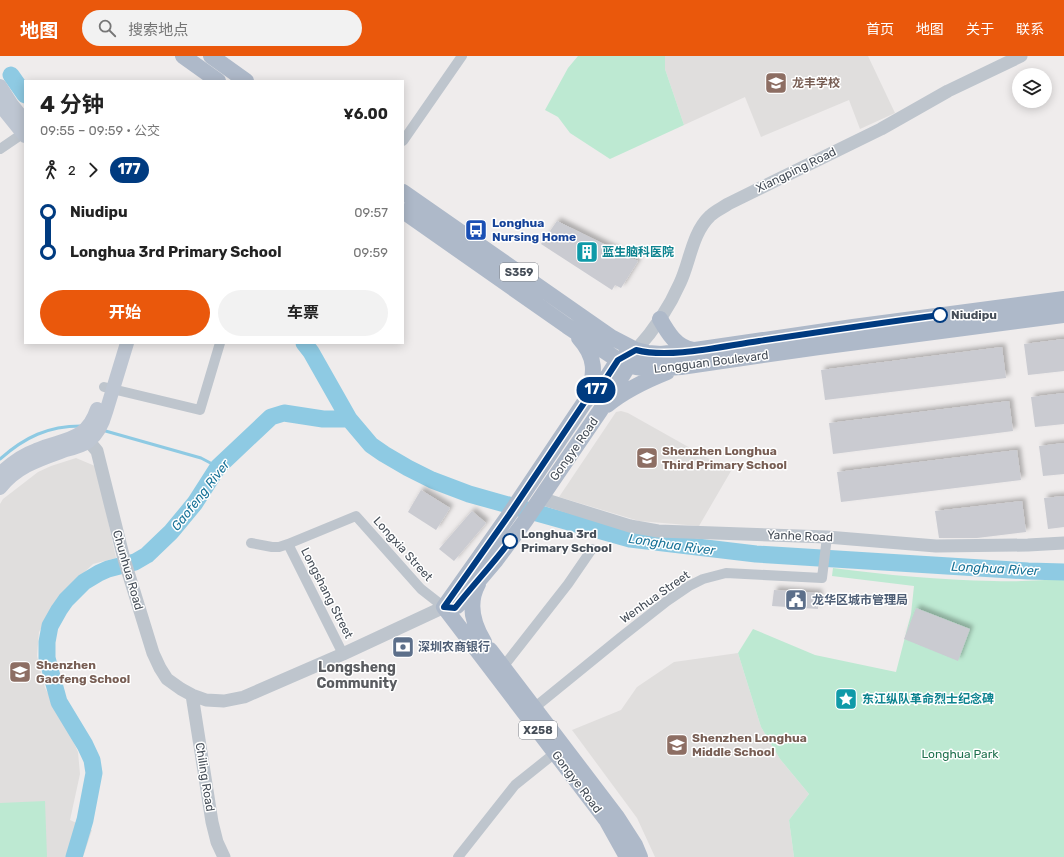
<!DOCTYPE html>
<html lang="zh">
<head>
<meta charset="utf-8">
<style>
  body { margin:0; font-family:Rubik,"Noto Sans SC",sans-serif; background:#f2f2f2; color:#222; height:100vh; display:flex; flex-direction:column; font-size:15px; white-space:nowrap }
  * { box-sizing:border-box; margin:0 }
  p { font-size:13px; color:#767676 }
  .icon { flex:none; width:22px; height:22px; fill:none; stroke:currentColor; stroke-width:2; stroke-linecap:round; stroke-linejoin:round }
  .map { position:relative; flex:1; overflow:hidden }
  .side { position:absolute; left:24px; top:24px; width:380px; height:264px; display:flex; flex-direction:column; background:#fff; border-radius:0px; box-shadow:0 2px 10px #0003 }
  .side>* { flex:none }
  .badge { padding:0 8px; border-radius:13px; font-size:14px; line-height:26px }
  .controls { position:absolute; left:1012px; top:12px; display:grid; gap:8px }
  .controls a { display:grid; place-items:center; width:40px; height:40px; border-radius:50%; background:#fff; box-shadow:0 2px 10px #0003; font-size:20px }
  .map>.badge { position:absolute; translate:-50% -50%; box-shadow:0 0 0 2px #fff }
  .legs { display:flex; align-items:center; gap:6px; height:44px; padding:0 16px; font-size:13px }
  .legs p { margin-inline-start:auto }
  .summary { display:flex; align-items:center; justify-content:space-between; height:68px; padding:0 16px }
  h1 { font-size:22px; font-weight:700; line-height:30px }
  .button { display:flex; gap:8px; margin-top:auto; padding:8px 16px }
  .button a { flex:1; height:46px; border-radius:24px; background:#ea580c; color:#fff; font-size:16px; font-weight:700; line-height:46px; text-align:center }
  .button a+a { background:#f2f2f2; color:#222 }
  ul { padding:0 16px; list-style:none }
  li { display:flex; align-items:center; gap:14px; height:40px; font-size:15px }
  li i { display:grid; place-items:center; width:6px; height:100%; margin:0 5px; background:currentColor }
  li i::after { content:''; width:10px; height:10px; margin:-5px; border:3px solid; border-radius:50%; background:#fff }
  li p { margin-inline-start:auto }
  li:first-child i { background:linear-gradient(#0000 50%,currentColor 0) }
  li:last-child i { background:linear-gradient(currentColor 50%,#0000 0) }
  header { display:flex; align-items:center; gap:24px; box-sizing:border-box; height:56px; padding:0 20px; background:#ea580c; color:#fff }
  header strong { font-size:19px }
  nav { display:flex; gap:22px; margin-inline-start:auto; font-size:14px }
  .search { width:280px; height:36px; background:#f2f2f2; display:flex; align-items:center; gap:10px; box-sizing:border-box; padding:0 14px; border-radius:22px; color:#767676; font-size:15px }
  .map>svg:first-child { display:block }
  .education { fill:#e0dedd }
  .green { fill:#bde9d2 }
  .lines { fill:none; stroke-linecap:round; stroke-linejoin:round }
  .stream { stroke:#8ecae3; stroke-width:3 }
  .river { stroke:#8ecae3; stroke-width:17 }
  .building { fill:#cacbd1; filter:url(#shadow) }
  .minor { stroke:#bec5cd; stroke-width:10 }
  .tertiary { stroke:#bec5cd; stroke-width:13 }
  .secondary { stroke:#bec6d2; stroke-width:14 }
  .primary { stroke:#aeb9c9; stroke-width:16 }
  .line-1-casing { stroke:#fff; stroke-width:9 }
  .line-1 { stroke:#003b80; stroke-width:6 }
  .stop-1-dot { fill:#fff; stroke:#003b80; stroke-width:2 }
  .labels { text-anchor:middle; stroke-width:3; stroke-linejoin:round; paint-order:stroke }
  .shield { fill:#fff; stroke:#7e838a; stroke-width:1 }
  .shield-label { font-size:11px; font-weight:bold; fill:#464e58 }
  .education-label { font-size:12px; font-weight:bold; fill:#785e54; stroke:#fff; text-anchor:start }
  .street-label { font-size:12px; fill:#464e58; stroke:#fff }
  .transit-label { font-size:12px; font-weight:bold; fill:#164399; stroke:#fff; text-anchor:start }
  .culture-label { font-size:12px; font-weight:bold; fill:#0d838f; stroke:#fff; text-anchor:start }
  .stop-label { font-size:12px; font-weight:bold; fill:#464e58; stroke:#fff; text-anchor:start }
  .service-label { font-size:12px; font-weight:bold; fill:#4e5e75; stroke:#fff; text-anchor:start }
  .park-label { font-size:12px; fill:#1f714e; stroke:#fff }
  .water-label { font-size:13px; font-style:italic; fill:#197398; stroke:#fff }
  .quarter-label { font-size:14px; font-weight:bold; fill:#5a5c60; stroke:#fff }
</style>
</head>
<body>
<header>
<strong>地图</strong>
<div class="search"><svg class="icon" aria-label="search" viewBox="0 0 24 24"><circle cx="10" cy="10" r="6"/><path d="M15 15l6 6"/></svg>搜索地点</div>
<nav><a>首页</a><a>地图</a><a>关于</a><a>联系</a></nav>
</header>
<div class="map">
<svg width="1064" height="801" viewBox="0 0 1064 801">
  <defs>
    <filter id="shadow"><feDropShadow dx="3.5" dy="-3.5" stdDeviation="2" flood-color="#0004"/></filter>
  </defs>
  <rect width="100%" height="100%" fill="#efecec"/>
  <path class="education" d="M665,0H868L895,57L860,73L849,44L761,81L745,41L684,69L665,13Z
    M621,355L628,357L731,415L699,470L639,465L559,441L616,356Z
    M76,402L95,410L99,423L116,502L93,508L72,528L54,550L39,576L37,600L45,632L65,667L78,696L80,718L70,764L92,774L83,801H0V448L3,443L38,416L51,410Z
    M738,597L761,671L780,703L809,738L789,764L794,801H655L637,762L572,674L621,654L637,631L674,606Z"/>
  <path class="green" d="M578,0H665V13L684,69L610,103L570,77L558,61L545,54L568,12Z
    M833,512C886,519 940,524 994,525C1017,526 1041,524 1064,523V801H794L789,764L809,738L780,703L761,671L738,597L753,573L815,599L896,616L911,558L914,530L832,520Z
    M45,745L47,801H0V747Z"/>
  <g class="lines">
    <path class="stream" d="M102,374L201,402L218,411
      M0,403C25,381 48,370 81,370"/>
    <path class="river" d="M11,19L25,39
      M304,287L311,296L349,363L371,389L384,398L408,412L432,424L469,438L630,483L756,498L1028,515L1064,516
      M74,801L85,764L94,717L92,704L85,689L59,646L47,602V586L50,570L59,554L66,544L84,526L99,517L108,513L135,506L147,499L171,476L195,447L218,411L271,361L284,357L323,363H349"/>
  </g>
  <path class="building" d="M557,165L638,205L621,232L615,229L612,234L541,188Z
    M1064,283V315L1028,319L1024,288Z
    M1002,291L1006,322L825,344L821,314Z
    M1064,337V368L1035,371L1031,341Z
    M1009,345L1013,375L833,398L829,367Z
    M1064,387V418L1043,420L1039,390Z
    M1017,394L1021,424L841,446L837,416Z
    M421,434L450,452L436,474L408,456Z
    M1064,440V471L1048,473L1044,442Z
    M1022,445L1026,476L977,482H939L935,455Z
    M472,455L486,467L454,505L439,493Z
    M774,534L819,537L818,553L772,550Z
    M916,552L970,573L958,605L904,583Z"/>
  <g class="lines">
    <path class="minor" d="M403,85L462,0
      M0,93L25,76
      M104,331L200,354L220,287
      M251,487L272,491H279L288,488L356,460L421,533L444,551
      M288,488L343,598
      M503,611L568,528L592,493
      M534,652L620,582L667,545L689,530L703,523L726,517L822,522L827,481
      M458,801L515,729L555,697"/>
    <path class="tertiary" d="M636,294C654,274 669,252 680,227C690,206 692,177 710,160C715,155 722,152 728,148L881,73L948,35L1021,0
      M82,377L97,395L124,503L153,597L160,612L167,623L181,633L192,639L206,644L224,645L244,641L343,598L444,551L454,552
      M540,442L630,470L658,475L827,481L936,490L1028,489L1064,487
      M192,639L212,766L217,786L224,801"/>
    <path class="secondary" d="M0,30L12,49L25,65
      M0,49L25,80
      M0,418C11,407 22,399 36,394C64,382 86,386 97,353
      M0,432C17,410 41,403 66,394C74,392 82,390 89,385C98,378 103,367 106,356L127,287"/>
    <path class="primary" d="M183,0L218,25
      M211,0L246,25
      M403,136L611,281L636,294L648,297L661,298L695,294L853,271L1064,243
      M403,155L567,270L618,304L636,311L652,313L681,311L819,291L1064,259
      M660,263C668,277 676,291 693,294
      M579,282C596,301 596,317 587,340
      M607,349C624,335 647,324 667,316
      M478,528C467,548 473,568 484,586
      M457,550L496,504L525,465L600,355L629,309L634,299
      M490,594L617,761L635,789L640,801
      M627,801L607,765L444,551L509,459L584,347L607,321L618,304L627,299"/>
  </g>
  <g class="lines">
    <g class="line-1-casing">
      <path id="line-1" d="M510,485C493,508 473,529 455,552L444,551L509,459L584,347L607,321L618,304L636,294C670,303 723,290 759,285C819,276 879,267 940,259"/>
    </g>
    <use href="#line-1" class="line-1"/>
  </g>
  <defs>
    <g id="school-square" transform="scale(1.15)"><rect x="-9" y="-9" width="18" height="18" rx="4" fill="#8d6e63" stroke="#fff"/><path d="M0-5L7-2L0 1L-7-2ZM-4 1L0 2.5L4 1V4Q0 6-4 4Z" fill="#fff"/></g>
    <g id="bus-square" transform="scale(1.15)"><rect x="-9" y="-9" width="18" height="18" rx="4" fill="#1a4fb4" stroke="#fff"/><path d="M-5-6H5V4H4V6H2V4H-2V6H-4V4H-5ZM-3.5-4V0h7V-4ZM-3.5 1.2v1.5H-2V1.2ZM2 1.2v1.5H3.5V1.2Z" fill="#fff"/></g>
    <g id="building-square" transform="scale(1.15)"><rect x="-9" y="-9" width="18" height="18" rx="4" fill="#0f9aa8" stroke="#fff"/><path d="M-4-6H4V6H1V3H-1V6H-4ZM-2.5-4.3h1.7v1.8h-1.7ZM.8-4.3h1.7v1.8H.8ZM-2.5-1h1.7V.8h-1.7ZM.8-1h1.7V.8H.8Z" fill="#fff"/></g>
    <g id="civic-square" transform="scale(1.15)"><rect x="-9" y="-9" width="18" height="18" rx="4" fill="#5c6f8a" stroke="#fff"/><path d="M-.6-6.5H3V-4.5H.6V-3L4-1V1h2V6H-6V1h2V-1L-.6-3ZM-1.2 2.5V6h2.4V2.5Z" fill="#fff"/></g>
    <g id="bank-square" transform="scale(1.15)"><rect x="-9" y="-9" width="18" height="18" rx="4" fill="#5c6f8a" stroke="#fff"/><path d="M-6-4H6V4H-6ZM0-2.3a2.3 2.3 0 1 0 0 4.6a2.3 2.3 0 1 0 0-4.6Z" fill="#fff"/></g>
    <g id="sight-square" transform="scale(1.15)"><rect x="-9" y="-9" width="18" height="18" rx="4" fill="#0f9aa8" stroke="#fff"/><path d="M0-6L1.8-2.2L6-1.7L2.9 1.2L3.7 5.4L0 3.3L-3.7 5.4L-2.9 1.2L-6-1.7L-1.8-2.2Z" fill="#fff"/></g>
  </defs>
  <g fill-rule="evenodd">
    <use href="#school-square" x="776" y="27"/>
    <use href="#bus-square" x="476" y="174"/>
    <use href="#building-square" x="587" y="196"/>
    <use href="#school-square" x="647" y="402"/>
    <use href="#civic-square" x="796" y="544"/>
    <use href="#bank-square" x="403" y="591"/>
    <use href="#school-square" x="20" y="616"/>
    <use href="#sight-square" x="846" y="643"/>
    <use href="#school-square" x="677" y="689"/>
  </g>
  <g class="stop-1-dot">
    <circle cx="940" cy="259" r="7"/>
    <circle cx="510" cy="485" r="7"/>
  </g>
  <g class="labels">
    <g class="shield">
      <rect x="500" y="207" width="38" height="18" rx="3"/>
      <rect x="519" y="665" width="38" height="18" rx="3"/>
    </g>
    <g class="shield-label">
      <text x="519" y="220">S359</text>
      <text x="538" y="678">X258</text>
    </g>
    <g class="education-label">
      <text x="792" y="31">龙丰学校</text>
      <text x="662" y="399">Shenzhen Longhua<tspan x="662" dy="14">Third Primary School</tspan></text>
      <text x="36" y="613">Shenzhen<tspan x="36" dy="14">Gaofeng School</tspan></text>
      <text x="692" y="686">Shenzhen Longhua<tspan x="692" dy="14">Middle School</tspan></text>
    </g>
    <g class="street-label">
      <text transform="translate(796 114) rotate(-26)" y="4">Xiangping Road</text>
      <text transform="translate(711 306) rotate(-7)" y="4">Longguan Boulevard</text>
      <text transform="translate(574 393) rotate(-55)" y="4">Gongye Road</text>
      <text transform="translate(800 480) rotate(2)" y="4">Yanhe Road</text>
      <text transform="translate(403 493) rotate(48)" y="4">Longxia Street</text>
      <text transform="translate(128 514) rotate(74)" y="4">Chunhua Road</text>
      <text transform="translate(327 537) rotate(63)" y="4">Longshang Street</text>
      <text transform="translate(655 541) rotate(-35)" y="4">Wenhua Street</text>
      <text transform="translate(205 721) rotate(81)" y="4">Chiling Road</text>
      <text transform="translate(577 726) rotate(53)" y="4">Gongye Road</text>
    </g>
    <g class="transit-label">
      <text x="492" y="171">Longhua<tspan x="492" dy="14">Nursing Home</tspan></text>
    </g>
    <g class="culture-label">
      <text x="602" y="200">蓝生脑科医院</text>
      <text x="862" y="647">东江纵队革命烈士纪念碑</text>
    </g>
    <g class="stop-label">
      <text x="951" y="263">Niudipu</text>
      <text x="521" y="482">Longhua 3rd<tspan x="521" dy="14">Primary School</tspan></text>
    </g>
    <g class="service-label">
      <text x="812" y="548">龙华区城市管理局</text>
      <text x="418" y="595">深圳农商银行</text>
    </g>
    <g class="park-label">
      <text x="960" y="702">Longhua Park</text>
    </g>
    <g class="water-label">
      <text transform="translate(200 439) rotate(-52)" y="5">Gaofeng River</text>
      <text transform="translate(672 488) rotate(8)" y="5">Longhua River</text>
      <text transform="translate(995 512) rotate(3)" y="5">Longhua River</text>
    </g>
    <g class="quarter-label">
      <text x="357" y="616">Longsheng<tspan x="357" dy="16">Community</tspan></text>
    </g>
  </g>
</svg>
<div class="controls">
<a><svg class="icon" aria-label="layers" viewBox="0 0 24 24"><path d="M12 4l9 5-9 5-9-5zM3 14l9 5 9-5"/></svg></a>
</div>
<b class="badge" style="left:596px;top:334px;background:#003b80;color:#fff">177</b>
<section class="side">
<div class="summary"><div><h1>4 分钟</h1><p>09:55 – 09:59 · 公交</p></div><b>¥6.00</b></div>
<div class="legs"><svg class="icon" aria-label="walk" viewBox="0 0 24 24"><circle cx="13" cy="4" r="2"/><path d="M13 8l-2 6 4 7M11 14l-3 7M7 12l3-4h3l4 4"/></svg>2<svg class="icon" aria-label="forward" viewBox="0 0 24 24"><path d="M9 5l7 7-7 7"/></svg><b class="badge" style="background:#003b80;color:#fff">177</b></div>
<ul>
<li><i style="color:#003b80"></i><b>Niudipu</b><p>09:57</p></li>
<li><i style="color:#003b80"></i><b>Longhua 3rd Primary School</b><p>09:59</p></li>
</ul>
<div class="button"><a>开始</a><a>车票</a></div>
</section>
</div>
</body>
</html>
